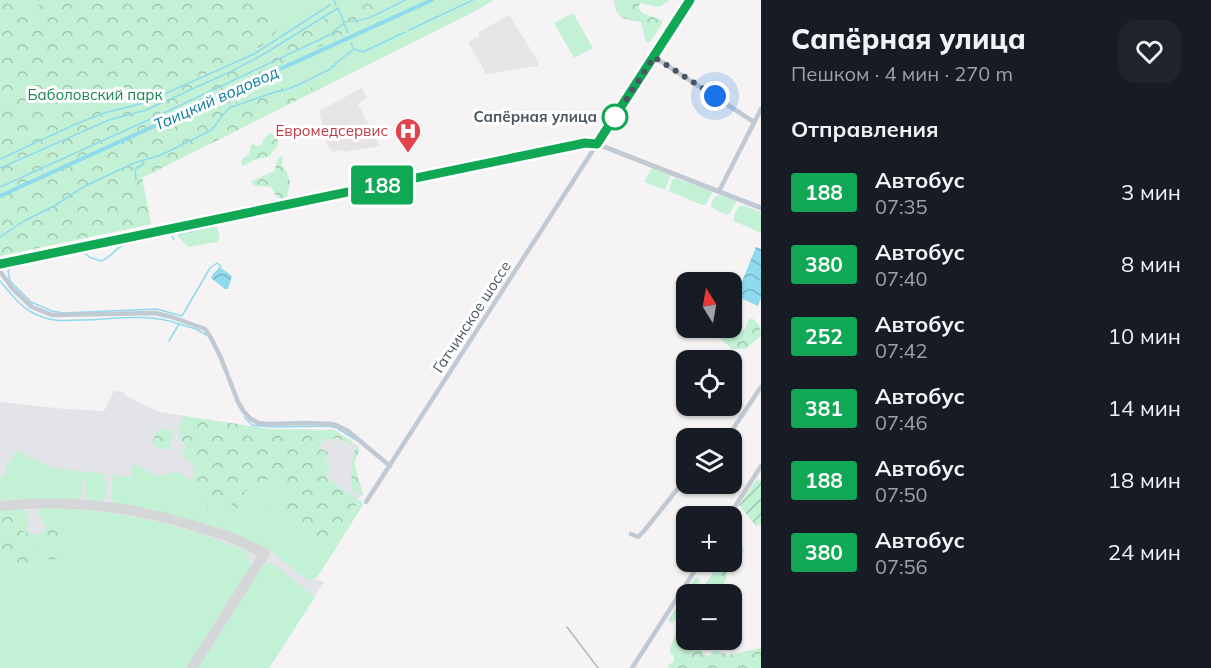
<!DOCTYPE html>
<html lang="ru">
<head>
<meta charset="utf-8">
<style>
  body { margin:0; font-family:Mulish,sans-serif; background:#20242c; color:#f1f3f6; height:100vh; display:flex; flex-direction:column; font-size:22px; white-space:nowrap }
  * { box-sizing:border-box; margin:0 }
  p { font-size:20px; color:#9ea1a6 }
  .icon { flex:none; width:33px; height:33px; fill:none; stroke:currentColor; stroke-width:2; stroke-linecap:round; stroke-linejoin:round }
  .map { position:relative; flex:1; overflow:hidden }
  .side { display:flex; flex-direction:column; background:#171b24; width:450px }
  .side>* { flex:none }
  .badge { padding:0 12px; border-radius:4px; font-size:21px; line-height:39px }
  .needle { width:39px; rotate:349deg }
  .tools { position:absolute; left:676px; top:272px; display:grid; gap:12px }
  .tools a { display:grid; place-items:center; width:66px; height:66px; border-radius:12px; background:#171b24; box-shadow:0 2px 4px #0004; font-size:30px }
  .you { position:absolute; width:30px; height:30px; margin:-15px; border:4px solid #fff; border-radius:50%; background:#1a73e8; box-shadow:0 0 0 9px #1a73e833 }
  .map>.badge { position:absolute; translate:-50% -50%; box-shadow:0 0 0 3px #fff }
  h2 { padding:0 30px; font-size:22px; line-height:54px }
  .round { display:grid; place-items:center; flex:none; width:63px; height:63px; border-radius:18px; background:#20242c }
  .headline { display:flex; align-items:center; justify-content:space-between; height:102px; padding:0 30px }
  h1 { font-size:28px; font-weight:800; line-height:45px }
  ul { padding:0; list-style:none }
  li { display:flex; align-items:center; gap:18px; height:72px; padding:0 30px }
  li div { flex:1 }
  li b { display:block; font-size:22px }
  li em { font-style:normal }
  li .badge { min-width:66px; font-weight:700; text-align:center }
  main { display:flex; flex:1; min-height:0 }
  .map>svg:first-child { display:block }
  .education { fill:#e6e4e5 }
  .airport { fill:#e2e4e7 }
  .green { fill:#c3f1d5 }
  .forest { fill:url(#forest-crowns) }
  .garden { fill:url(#garden-furrows) }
  .water { fill:url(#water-waves) }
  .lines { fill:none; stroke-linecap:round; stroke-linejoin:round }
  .stream { stroke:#90daee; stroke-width:1.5 }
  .canal { stroke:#90daee; stroke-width:4 }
  .taxiway { stroke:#d5d6d8; stroke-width:10 }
  .minor { stroke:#c1cad2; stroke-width:4.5 }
  .tertiary { stroke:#c1cad2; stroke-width:5 }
  .secondary { stroke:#c1cbd6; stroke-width:6 }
  .rail { stroke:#b5b8bd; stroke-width:1.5 }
  .line-casing { stroke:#fff; stroke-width:14 }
  .line { stroke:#10a855; stroke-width:9 }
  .walk { stroke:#4a5661; stroke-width:6; stroke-dasharray:0 10.8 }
  .stop-dot { fill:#fff; stroke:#10a855; stroke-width:3 }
  .labels { text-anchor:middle; stroke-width:6; stroke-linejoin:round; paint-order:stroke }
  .park-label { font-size:15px; fill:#17864f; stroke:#fff }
  .stop-label { font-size:15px; font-weight:bold; fill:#4a5661; stroke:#fff; text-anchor:end }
  .health-label { font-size:15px; fill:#be3a42; stroke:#fff; text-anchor:end }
  .street-label { font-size:15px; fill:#4a5661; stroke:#fff }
  .water-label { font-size:16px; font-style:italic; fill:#0c7c9b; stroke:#fff }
</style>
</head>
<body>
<main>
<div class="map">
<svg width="761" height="668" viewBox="0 0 761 668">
  <defs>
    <pattern id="forest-crowns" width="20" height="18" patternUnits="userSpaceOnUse" patternTransform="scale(1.5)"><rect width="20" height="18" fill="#c3f1d5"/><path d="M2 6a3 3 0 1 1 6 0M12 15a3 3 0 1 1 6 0" fill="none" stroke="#a0c6b0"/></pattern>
    <pattern id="garden-furrows" width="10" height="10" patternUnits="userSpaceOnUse" patternTransform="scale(1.5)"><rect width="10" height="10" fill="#c3f1d5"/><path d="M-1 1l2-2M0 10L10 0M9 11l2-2" fill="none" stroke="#a0c6b0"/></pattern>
    <pattern id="water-waves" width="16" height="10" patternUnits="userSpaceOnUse" patternTransform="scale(1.5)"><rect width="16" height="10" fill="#90daee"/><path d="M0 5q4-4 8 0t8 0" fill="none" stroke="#78b4c4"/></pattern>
  </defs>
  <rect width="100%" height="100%" fill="#f5f3f3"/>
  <path class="education" d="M509,15L539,63L538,66L486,74L468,42L479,36V32Z
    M362,88L367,98L358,104L380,146L344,152L343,150L334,152L331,151L327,144L319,111Z"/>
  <path class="airport" d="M114,391L124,392L126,396L159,412L269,429L334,430L359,447V451L354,463L363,494L357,501L358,502L315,573L318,576L315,579L324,582L269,668H0V402L65,409L104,411Z"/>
  <path class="green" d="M0,0H494L468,15L142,178L151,224L0,256Z
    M573,13L593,48L574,58L554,23Z
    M652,168L670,175V177L665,190L644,182Z
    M675,178L711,191L712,193L705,205H702L669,191L672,180Z
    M720,195L735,200L736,203L729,214L726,215L711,207V204L715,197Z
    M741,205L761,212V233L734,221C733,215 736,211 739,206Z
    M216,223L220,237L217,242L188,247L176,234L178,231Z
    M14,452L25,453V456C33,460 40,460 46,465L47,467L106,474L104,475V481L108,482L105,498L101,501L86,499L85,494L86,478H83L81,494L78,499L44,498L0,500V476L5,477L7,462H12Z
    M133,464L145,469L151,474L156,476L179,472L195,484L209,501L211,497H213L231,503L265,478L271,481L270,486L290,489L303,494L296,500L292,497L268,501L279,507H285L327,552L358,503L357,501L358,499L361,501L363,505L318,576L311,580H307L271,551L224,530L169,514L113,503L111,497L112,481H115L116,479L112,478L113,475L131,477Z
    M13,508H21L27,513L28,532L33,535L42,533L47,528L43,520L38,513L40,508H43C113,509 181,523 246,551L251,567L186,668H0V509Z
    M267,563H271L277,567L315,597L269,668H198L263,566Z
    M695,578H699L700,581L691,594H687V601L673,623H671L668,620Z"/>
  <path class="forest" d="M0,0H34L0,22Z
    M47,0H266V5L276,14L280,24C274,41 256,50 239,57L241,69C267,61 278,48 299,34C310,27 322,21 333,14L336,17L351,13L366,4L376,3L381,8L384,17L343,31L341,36L332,41L235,85V102L244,100L290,85L302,90L314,87L319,89L142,178L151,224L0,256V29Z
    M614,0H670L659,7L641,3L638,6L642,13L662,20V24L650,42H646L641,22C625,19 616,21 614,0Z
    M270,133C280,138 281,143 273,151C269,156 272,155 266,157C262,159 256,159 252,161C249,163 246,165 243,166L241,164L242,159L249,154L251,145L253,144L257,146L261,145L265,137Z
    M283,156L282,165L288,174L290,182L287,197L283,200L277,197L271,187L255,186L252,184V181L274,171L279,157Z
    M752,318L759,325L761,336L745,349H732L722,340L700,327H732V323C737,325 739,329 745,330L748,320Z
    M183,416L269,429L334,430L353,442L351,445L337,437L331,440L325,438L318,448L328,452V456L325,460L330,465L325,477L354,497L358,502L327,552C312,540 289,527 285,507H278L269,511L267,506L268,501L292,497L296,500L303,494L290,489L270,486L271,481L264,479L258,485L244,492L251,499L247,508L232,509L231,503L222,500L218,503L216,502L213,497H211L209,501L214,508L210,510L207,508V505L193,494L195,484L189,480L195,476L193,469V463L186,460L182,453L185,446C176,433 179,430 183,416Z
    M159,428L174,431L169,449H162L155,447L152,442Z
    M356,445L359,447V451L354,463L363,494L361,495L352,489C352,481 351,472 351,464C352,457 356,452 356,445Z
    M55,515H59C60,525 59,532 69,536L70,539L65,543L61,542L56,538L53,540L62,556L59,559L36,560L33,565L0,569V516L15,517L18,529C30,534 30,536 32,548L37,551L39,557H42C45,550 48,546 43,539L51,519H54Z
    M742,545L744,551L742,555L735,558L728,566L726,579L719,594H697L713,573L724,561H732V554Z
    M687,609V639H700L699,642L703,654L709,656L714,650L728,655L761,648V668H668L669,664L674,662V656L670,652V649L679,624Z"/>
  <path class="garden" d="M757,479L760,481L761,480V524L756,526L739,505Z"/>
  <path class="water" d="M756,247L761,249V298L758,306L736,296Z
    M219,268H221L232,276L228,289H225L211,278L213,274Z"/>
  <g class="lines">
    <path class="stream" d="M334,0L336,5
      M338,8L348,33
      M348,21C367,23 388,8 405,0
      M409,30L473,0
      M351,43L354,49L363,52L405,32
      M0,159L76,124L104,113L144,103L254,54L330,5
      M0,168L109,120L146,110L232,71L264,54L338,8
      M135,169L144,164L142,161
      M135,171L136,180
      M0,187L166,112L323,38L331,34L345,22
      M179,234L216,225
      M0,237L24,221L54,206L85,186L134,163L161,155L210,131L214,127L221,117L229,108L278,91C290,92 317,74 331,69L332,66H334L336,63L354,49
      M174,240L172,236L169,234C155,238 139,240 125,244C115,248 112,257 101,261L89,257L83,251H77L13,266L8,271L10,281L31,302L52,311L63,313L157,309L182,316L210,268L217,263L221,266L219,268
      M0,281C9,292 20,306 33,313C51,322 63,321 83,320C113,319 151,313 179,324
      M169,341L179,324L196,329L206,335
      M244,417L252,425L273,427L328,426L337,428L356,440"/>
    <path class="canal" d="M0,196L432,0"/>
    <path class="taxiway" d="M0,506C65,499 129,506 192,525C203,529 215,532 227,536C240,541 252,547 265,553L192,668"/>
    <path class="minor" d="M654,57L754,122
      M719,191L761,109
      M0,271L12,288L32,307L52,315L155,313L172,317L205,329L211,338L221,358L238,402L244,412L251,419L258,423L267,424L306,423L331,424L338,426L348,431L390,466
      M727,438L761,387
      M366,502L597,144
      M729,516L761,466
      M631,534L638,537L644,531L687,477
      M632,668L701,561"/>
    <path class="tertiary" d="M597,144L761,208"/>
    <path class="secondary" d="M0,264L585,143L597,144L690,0"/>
    <path class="rail" d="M567,627L598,668"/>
  </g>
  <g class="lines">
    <g class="line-casing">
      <path id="line" d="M0,264L585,143L597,144L690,0"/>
    </g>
    <use href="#line" class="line"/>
    <path class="walk" d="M615,117L654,57L715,96"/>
  </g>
  <defs>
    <g id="hospital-pin" transform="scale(1.35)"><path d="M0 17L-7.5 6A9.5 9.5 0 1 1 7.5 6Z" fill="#e0444e" stroke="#fff"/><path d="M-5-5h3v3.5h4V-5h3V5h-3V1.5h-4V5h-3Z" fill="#fff"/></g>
  </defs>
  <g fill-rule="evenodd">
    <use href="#hospital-pin" x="408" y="131"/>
  </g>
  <circle class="stop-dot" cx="615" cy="117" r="12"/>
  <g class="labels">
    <g class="park-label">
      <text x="95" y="100">Баболовский парк</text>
    </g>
    <g class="stop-label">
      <text x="597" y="122">Сапёрная улица</text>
    </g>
    <g class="health-label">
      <text x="388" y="136">Евромедсервис</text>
    </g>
    <g class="street-label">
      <text transform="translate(472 317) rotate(-57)" y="5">Гатчинское шоссе</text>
    </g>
    <g class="water-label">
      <text transform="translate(216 98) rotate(-24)" y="6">Таицкий водовод</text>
    </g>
  </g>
</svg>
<div class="tools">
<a><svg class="needle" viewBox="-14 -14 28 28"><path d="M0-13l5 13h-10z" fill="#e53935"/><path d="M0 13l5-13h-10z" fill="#9ea1a6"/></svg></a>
<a><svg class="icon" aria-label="locate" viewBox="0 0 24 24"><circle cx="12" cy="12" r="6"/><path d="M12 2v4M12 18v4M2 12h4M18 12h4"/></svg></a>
<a><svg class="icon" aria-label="layers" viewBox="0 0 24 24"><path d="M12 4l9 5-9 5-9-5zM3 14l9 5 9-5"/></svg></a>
<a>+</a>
<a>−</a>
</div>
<div class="you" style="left:715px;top:96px"></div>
<b class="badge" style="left:382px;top:185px;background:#10a855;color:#fff">188</b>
</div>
<section class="side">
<div class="headline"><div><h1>Сапёрная улица</h1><p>Пешком · 4 мин · 270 m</p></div><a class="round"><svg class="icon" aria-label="heart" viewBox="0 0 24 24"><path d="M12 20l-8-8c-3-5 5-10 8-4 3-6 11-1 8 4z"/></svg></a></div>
<h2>Отправления</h2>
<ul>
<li><span class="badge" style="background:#10a855;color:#fff">188</span><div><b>Автобус</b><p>07:35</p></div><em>3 мин</em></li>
<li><span class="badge" style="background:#10a855;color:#fff">380</span><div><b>Автобус</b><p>07:40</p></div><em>8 мин</em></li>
<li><span class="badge" style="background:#10a855;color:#fff">252</span><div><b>Автобус</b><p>07:42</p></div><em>10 мин</em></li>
<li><span class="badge" style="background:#10a855;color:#fff">381</span><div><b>Автобус</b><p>07:46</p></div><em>14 мин</em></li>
<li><span class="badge" style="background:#10a855;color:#fff">188</span><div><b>Автобус</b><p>07:50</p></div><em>18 мин</em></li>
<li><span class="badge" style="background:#10a855;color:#fff">380</span><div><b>Автобус</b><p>07:56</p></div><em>24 мин</em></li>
</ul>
</section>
</main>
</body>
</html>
